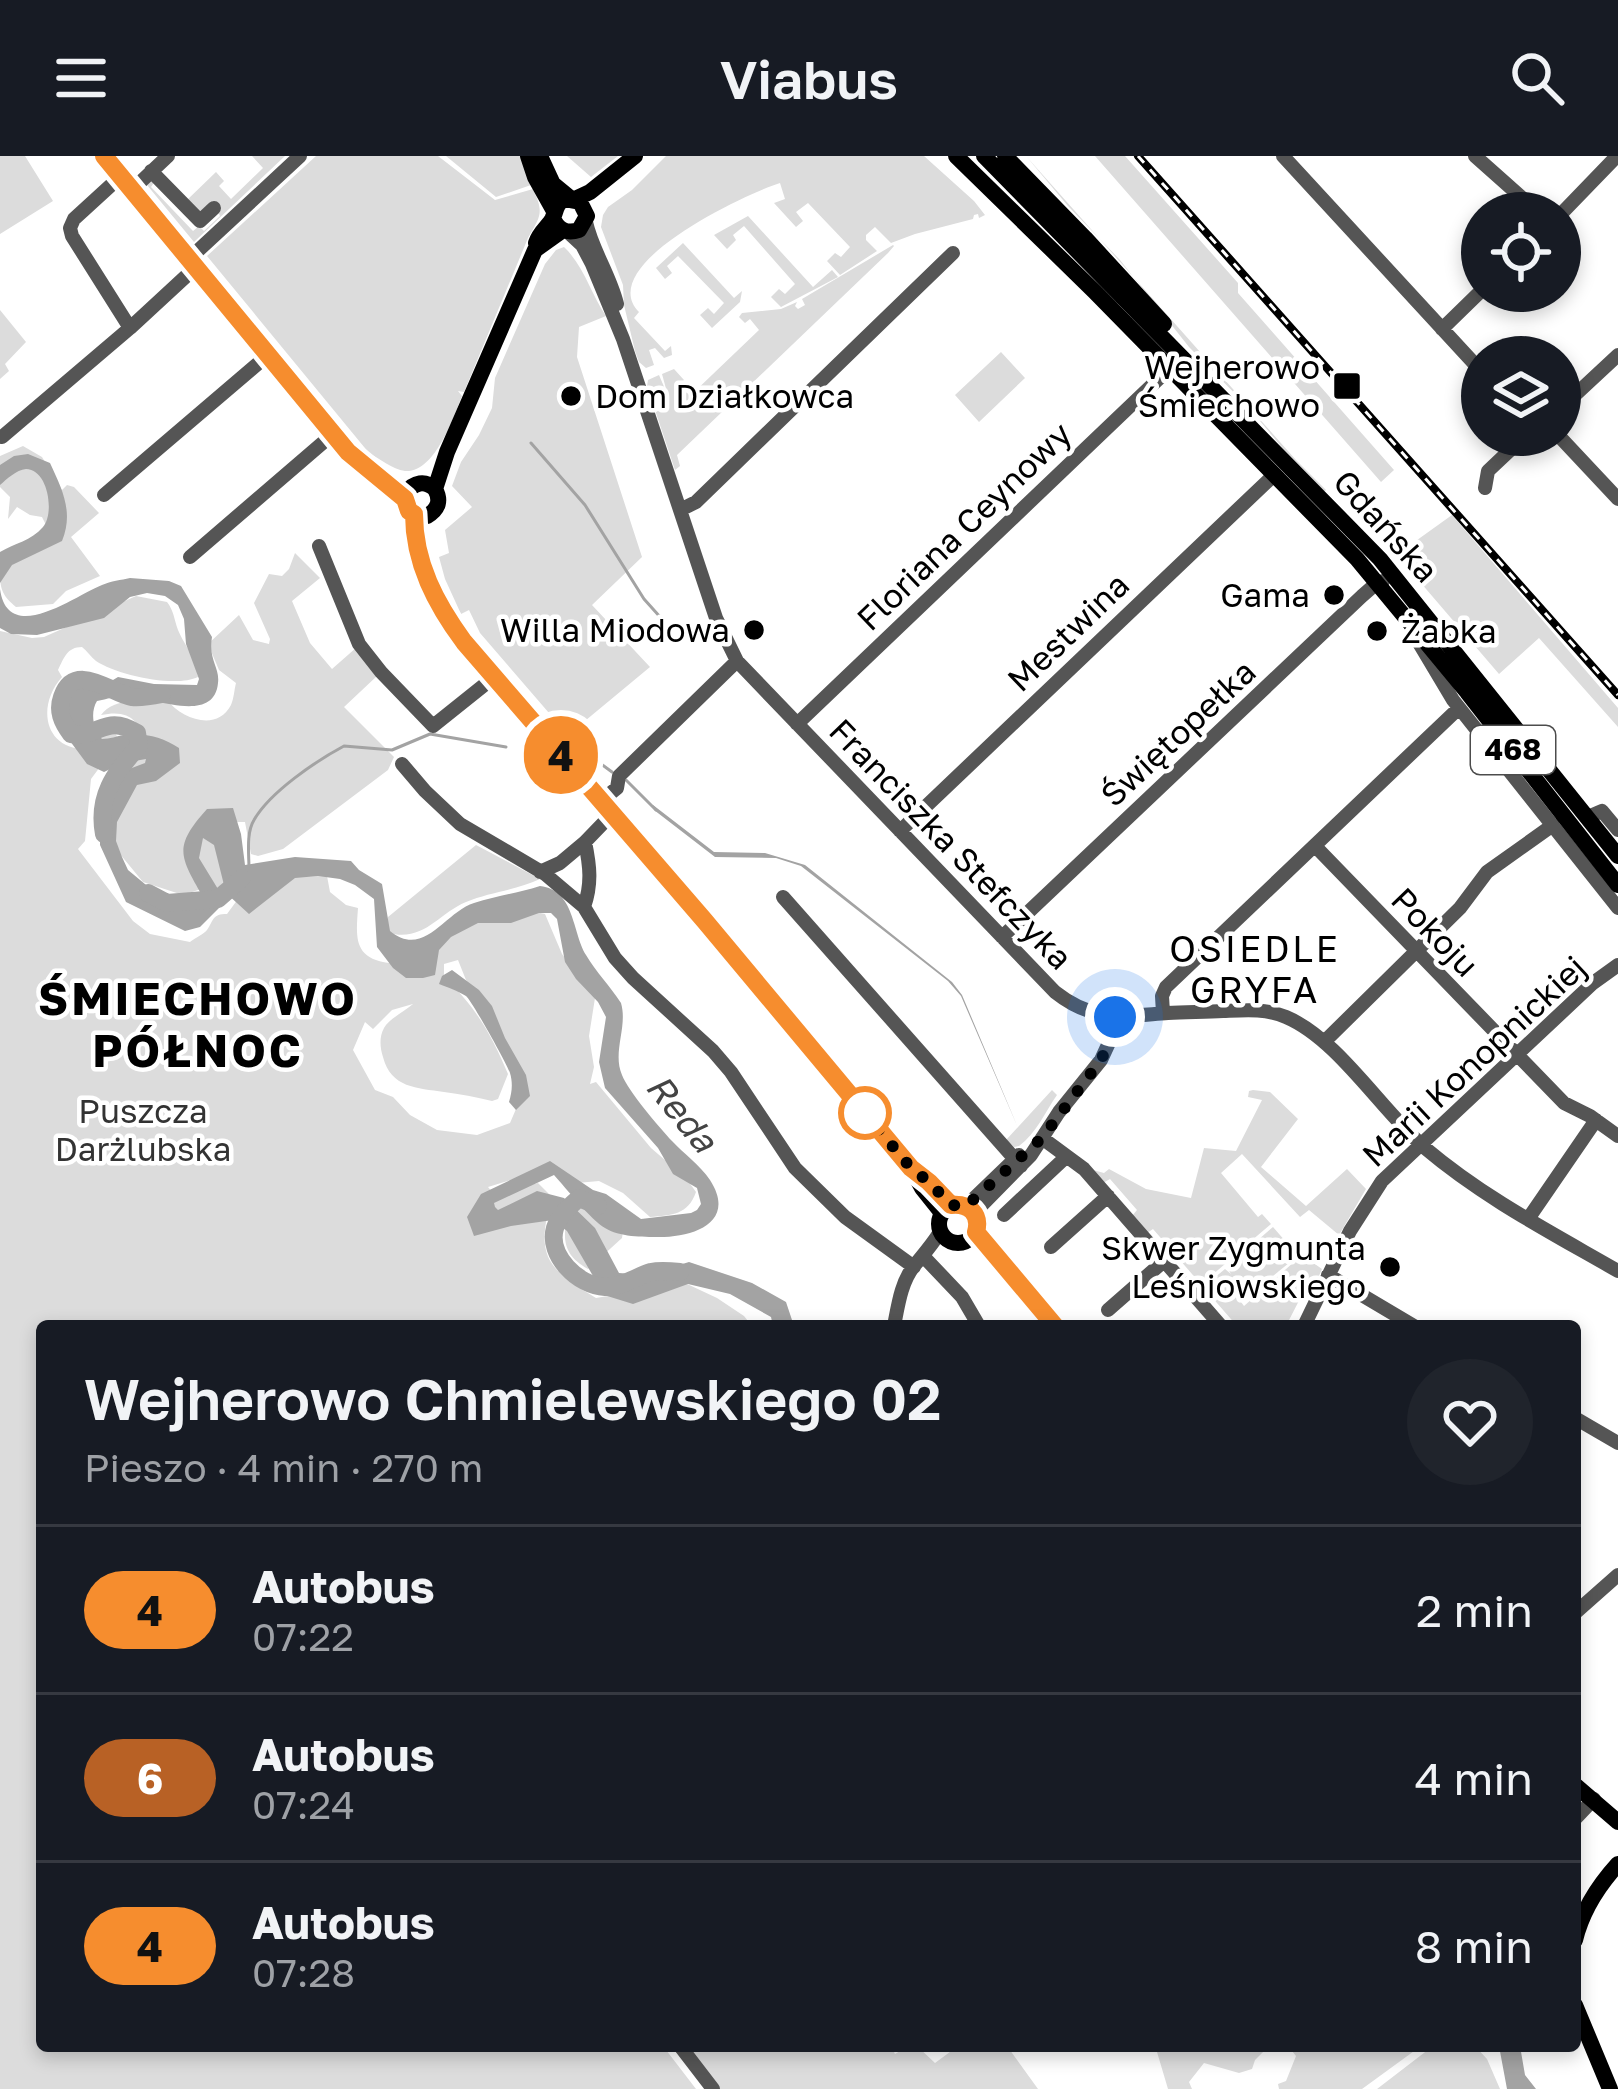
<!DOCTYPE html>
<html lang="pl">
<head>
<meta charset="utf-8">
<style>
  body { margin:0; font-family:"Golos Text",sans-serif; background:#20242c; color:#f1f3f6; height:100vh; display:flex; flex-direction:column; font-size:45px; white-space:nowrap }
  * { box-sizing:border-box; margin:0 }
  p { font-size:39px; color:#9ea1a6 }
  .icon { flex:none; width:66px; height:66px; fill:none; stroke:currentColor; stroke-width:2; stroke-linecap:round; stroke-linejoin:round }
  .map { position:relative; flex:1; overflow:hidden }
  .sheet { position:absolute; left:36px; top:1164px; width:1545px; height:732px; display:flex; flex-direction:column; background:#171b24; border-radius:12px; box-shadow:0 6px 18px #0003 }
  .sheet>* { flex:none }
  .badge { padding:0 24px; border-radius:39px; font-size:42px; line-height:78px }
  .buttons { position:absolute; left:1461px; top:36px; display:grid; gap:24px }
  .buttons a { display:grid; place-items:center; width:120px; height:120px; border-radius:50%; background:#171b24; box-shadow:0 6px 18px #0003; font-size:60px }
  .you { position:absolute; width:60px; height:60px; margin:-30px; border:9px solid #fff; border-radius:50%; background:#1a73e8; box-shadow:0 0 0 18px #1a73e833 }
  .map>.badge { position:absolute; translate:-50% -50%; box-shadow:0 0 0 6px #fff }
  .round { display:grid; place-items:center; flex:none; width:126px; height:126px; border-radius:63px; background:#20242c }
  .headline { display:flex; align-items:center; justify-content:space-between; height:204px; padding:0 48px }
  h1 { font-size:57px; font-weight:600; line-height:90px }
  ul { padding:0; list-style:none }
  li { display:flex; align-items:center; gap:36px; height:168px; padding:0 48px; border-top:3px solid #363941 }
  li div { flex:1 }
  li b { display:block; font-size:45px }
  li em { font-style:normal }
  li .badge { min-width:132px; font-weight:700; text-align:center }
  header { display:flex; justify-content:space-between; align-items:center; height:156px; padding:0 48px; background:#171b24; font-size:54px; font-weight:600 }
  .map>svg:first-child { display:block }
  .green { fill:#dcdcdc; fill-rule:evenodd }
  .water { fill:#a3a3a3 }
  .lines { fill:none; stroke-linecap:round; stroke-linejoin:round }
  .stream { stroke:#a3a3a3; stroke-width:3 }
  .river { stroke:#a3a3a3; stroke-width:18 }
  .minor { stroke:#555; stroke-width:14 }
  .major { stroke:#000; stroke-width:16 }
  .rail-casing { stroke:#000; stroke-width:8 }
  .rail { stroke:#fff; stroke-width:3; stroke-dasharray:9; stroke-linecap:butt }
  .line-casing { stroke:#fff; stroke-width:27 }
  .line { stroke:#f68d2e; stroke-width:18 }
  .walk { stroke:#000; stroke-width:12; stroke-dasharray:0 21.6 }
  .poi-dot { fill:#000; stroke:#fff; stroke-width:4.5 }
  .stop-dot { fill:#fff; stroke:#f68d2e; stroke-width:6 }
  .labels { text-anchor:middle; stroke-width:9; stroke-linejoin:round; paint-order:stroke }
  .shield { fill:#fff; stroke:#4c4c4c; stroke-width:3 }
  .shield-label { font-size:30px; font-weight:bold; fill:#000 }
  .poi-label { font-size:33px; fill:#000; stroke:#fff; text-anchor:end }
  .street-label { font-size:33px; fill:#000; stroke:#fff }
  .park-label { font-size:33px; fill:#333; stroke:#fff }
  .neighbourhood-label { font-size:36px; letter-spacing:3px; fill:#000; stroke:#fff }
  .water-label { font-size:36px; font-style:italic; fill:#444; stroke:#fff }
  .district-label { font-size:45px; font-weight:bold; letter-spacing:3px; fill:#000; stroke:#fff }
</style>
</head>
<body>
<header><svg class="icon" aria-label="menu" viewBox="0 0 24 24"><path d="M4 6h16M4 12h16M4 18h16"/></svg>Viabus<svg class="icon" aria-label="search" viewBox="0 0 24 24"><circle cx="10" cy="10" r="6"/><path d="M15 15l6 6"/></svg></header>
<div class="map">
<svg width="1618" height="1933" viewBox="0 0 1618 1933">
  <rect width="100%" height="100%" fill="#fff"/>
  <path class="green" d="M0,0H25L53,45L0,78Z
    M252,0H285L194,86L147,29L153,23L155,25L151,31L193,75L199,70L204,75L220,60L218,56L220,52L213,45L199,56L186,45L216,16L224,25L219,30L231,43L263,12Z
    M316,0H438L495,44L533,33C544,57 541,59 528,82L464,236L458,235L462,240C453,262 435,317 405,315C392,313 380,303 369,297L207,100Z
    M446,0H524L531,29L496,41Z
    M567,0H618L591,21Z
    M666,0H924L974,45L985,59L979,62L978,58L974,59L973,63L915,78L891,87L875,71L866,79V84L877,95L840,119L827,105L835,97L841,101L850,91L808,47L796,56L803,65L796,71L774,47L785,43L780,27C747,37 593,109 639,156L634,162L665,195L671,190L672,199L664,202L655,192L649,194L654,209L646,212L639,206L635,195L624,149L623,129L601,71L603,59L608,51L632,34Z
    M1026,0L1296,304L1326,334L1324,336L1299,312L1251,254L1189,191L1120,104L1068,50Z
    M1095,0H1125L1238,127V137L1394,314L1381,326Z
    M748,60L813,131L832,114L838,121L781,151L771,141L779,133L785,138L795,128L744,70L733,79L736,84L727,93L714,79Z
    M683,87L734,142L742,135L740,146L712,172L700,159L708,152L714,158L724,147L678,100L667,110L672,117L665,123L656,112Z
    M893,89L894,90L888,97L677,299L680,310L675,314L647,230L648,224L659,219L668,240L662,218L674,213L684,224L680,229L690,240L759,174L750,163L745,167L739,161L742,157L781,153L797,146L795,150L798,153L805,149L802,143Z
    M564,91C584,110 591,138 606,160L579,171L577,201L642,401L592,449L650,511L568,579L480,477L469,454L461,458L445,423L439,401L449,397L445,374L472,351L452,330L461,306L479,279L492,252L495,222L545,108L556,94Z
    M0,154L26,186L5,208L9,215L0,223Z
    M1001,196L1025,222L979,266L955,239Z
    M23,290L42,301L62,334L67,329L74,331L99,357L71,381L100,420L66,435L53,448L16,451C3,440 0,434 0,417L51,379L42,361L30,359L17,351L8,363L10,341L0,331V300Z
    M1452,359L1618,552V571L1539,482L1499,518L1402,405L1399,397Z
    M295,397L320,422L292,445L310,487L332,513L357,491L377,520L344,551L394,601L388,614L283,693L258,700L251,698L245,666H233L241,705L214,737L204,732L183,739L143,726L115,692L108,673V639L122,615L134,607L147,589C139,564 129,553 101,559C115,540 145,546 167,544C182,563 217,576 231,549C234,542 234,535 236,527L219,514L208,488L239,459L253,484L269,488L270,483L254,447L269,418L282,420L289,413Z
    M136,440L167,446C174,455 174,463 178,474C185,491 197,502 198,521C175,532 117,519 96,505C91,501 87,495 82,491C67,491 64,502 58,514L62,521C36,550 44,595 89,593L105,576L113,575L120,584L91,623L85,685L78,693L133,765L150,778L190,786C195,782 204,778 207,774C214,764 212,758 227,758L246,732L264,721L327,720L330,736L346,749L358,752C356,781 353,802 389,807C430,786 498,746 545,758L562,798L595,842L589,880L594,911L590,928L596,926L651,992L686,1022L696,1036C688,1059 672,1059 650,1061L623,1037L599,1025L577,1027L552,1011L488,1031L494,1038L538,1027L552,1041C535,1100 546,1112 596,1142L685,1127L717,1142L744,1160L752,1170H42V1890H663L696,1933H0V475L32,482L44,481ZM458,804L466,824L492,858L522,939L510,967L477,979L437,974L410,959L393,941L375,934L353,894L365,866L373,873L392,854L413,848C405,855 389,863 384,872C379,881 380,892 383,901C391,932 417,932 444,936C460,938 476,941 492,945L498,943L508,918C491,878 476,851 444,821V808Z
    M476,689L540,723C517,734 490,736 466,746C437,758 425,786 388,777V761Z
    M635,697L653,713L902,1011L909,1026Z
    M1052,934L1057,939C1045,956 1036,978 1019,990L1014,991L1006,984Z
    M1253,934L1270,936L1298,963L1261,1011L1306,1050L1347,1013L1366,1033L1339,1079L1309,1054L1300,1061L1242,998L1221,1017L1258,1061L1262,1058L1271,1068L1237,1097L1232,1092L1228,1095V1100L1232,1102L1211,1120L1213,1123L1225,1113L1231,1118L1227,1111L1273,1071L1293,1094L1300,1098L1241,1146L1244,1150L1302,1099L1322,1113L1318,1122L1307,1129L1286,1170H1237L1210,1139L1214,1136L1209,1130L1205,1133L1153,1073L1147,1077L1132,1060L1137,1054L1110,1023L1103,1027L1093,1014L1104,1017L1109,1013L1146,1033L1191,1042L1204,992L1236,995L1262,944L1248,941L1249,935Z
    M591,1044L624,1067L622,1082L588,1113C565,1100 562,1086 567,1061Z
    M681,1890H891L895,1898L909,1890H917L935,1907L958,1890H1007L1038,1933H714Z
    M1159,1890H1269L1255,1904L1252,1913L1239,1917L1204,1907L1189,1926L1192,1933H1168L1157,1896Z
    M1288,1890H1421L1362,1933H1279L1278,1928L1286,1925L1296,1900Z
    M1433,1890H1475L1487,1903L1500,1933H1377Z"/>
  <path class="water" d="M28,298L50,307C62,333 74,356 62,385L12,409L0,427V396C15,387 31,385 43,371C55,357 48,313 26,313C16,314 7,323 0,329V309L14,300Z
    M130,422L169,425L181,430L212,481C208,504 220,511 218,527C214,570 150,540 126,540C116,540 107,543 97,545C90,556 93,574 102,583C110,583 117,580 124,579C143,576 163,581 179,592L180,607L156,625L137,629L117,666L116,685L122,701L128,714L169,748L198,752L205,745C181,701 171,693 207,653L233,652L241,678L245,709L295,701L351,705L359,714L382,728L390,775C424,803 445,756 474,747C496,740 518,737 540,730C575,734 572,776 586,799C596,816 610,830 621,847C628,871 612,896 622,919C628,935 659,971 672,985C684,998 700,1009 710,1024C737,1066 694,1081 659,1081C643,1081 619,1081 605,1072C591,1064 566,1032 554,1019L494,1047L495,1051L498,1054L537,1035L564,1042L595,1072L619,1117L646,1119L689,1106L752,1127L786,1146L794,1170H773L771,1161L730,1138L688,1128L633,1148L604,1139L567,1075L553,1064L511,1070L474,1080L467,1061L481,1038L550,1005L593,1034L606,1038L641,1063L691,1057L697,1054L701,1048L697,1032L673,1018L658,992L605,932L599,906L606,861L598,846L576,823L565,806L557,763L551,757H539L511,767H478L451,781L439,794L435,819L423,822H406L393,812L377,791L374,743L355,729L340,723L318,720L295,722L249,758L226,737L214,689L203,682L199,702L221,738V750L200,771L185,775L126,746L100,689V659L124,615L145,607L146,603L123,607L104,616L87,608L70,585L67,548L71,537L77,533L108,527L118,521L154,528L197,529L199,523L186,488L184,463L178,449L165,440L147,437L130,441L104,462L37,479L11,478L0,472V433C8,491 76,439 102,429C111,425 121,424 130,422Z
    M653,649L714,696L765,697L805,709L952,826L962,839L1019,974L961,840L948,825L801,710L776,702L715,701L654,654Z
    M452,814L479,834L492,850L505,882L526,919L530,940L516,954L509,946C512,936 513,927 510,917C507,908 472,845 466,840C458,835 447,831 439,828L442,820Z
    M1499,1890H1520L1525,1919L1536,1933H1507Z"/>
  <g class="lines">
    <path class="stream" d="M531,287L585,349L644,443L670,472
      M524,595L529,596
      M542,599L546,600
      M585,602H593L612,616
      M626,624L656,654
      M249,713C249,698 246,677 254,664C270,636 316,605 344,590L392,594L430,578L506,591"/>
    <path class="river" d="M104,678C97,641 114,617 139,590L137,577C105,557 100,582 71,578C62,566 57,555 62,541C75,504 112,538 132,541C142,542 152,540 162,538
      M148,737L167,747L218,743L242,722
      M598,1050L579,1042C570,1050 559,1059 555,1072C547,1099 578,1130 605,1131C620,1132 637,1120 651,1116C660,1114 670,1115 680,1116"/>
    <path class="minor" d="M105,0L348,296L405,343
      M1283,0L1482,216
      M1475,0L1539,57
      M151,15L200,65L214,52
      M121,20L74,63L70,72L72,80L130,172
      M132,34L168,0
      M1560,59L1617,0
      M586,66C592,94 610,119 617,148
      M568,76L582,89L592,108L623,183L716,462L737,505L1055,836C1094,867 1123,860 1168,857C1186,856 1205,856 1223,855C1245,854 1265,852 1286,861C1338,883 1381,954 1425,992C1484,1042 1552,1077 1618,1115
      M189,103L300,0
      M1442,173L1482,134
      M1560,253L1618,199
      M1558,279L1618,343
      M2,281L130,172L196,111
      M1485,332L1488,315L1526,279
      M104,339L268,199
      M680,354L696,346L953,97
      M319,390L359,488L381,516L433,570L493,522
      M190,401L333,278
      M1416,482L1453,544L1618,752
      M797,568L1170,212
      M402,608L425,635L460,668L545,718L584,751L615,802L633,822L713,895L731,916L795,1012L845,1061L914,1111
      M601,645L617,632L619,620L737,505
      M1588,661L1602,655L1618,674
      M900,675L1275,318
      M1315,690L1564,947L1590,960L1618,980
      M540,716L560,707L585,686
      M783,741L1021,1010
      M584,751C592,728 590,710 585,686L612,658
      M1002,781L1362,440L1378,426L1383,425
      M1163,857L1162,840L1166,831L1459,552
      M1324,886L1460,752L1487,716L1553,669
      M1042,982L1084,1013L1221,1170
      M966,1050L1019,999
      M974,1057L1031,999L1059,956L1101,904L1113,878L1115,861
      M1004,1059L1066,1001
      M1528,1063L1596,964
      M1051,1091L1108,1040
      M924,1101L962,1141L979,1170
      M1328,1119L1414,1170
      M1108,1154L1164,1105
      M894,1170C898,1150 901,1126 914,1110C923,1099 932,1089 940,1076
      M1304,1170L1350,1075L1382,1025L1593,827L1618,809
      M1575,1262L1618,1287
      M1575,1457L1618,1419
      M1575,1663L1594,1643
      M680,1890L713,1933"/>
    <path class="major" d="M528,0L535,21L554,55
      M540,0L553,28L570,42
      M956,0L1094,135L1357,403L1467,536L1618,729
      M984,0L1380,403L1618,700
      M1005,0L1085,82L1164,168
      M575,43L590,36L635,0
      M536,87C540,75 548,71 553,62C557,53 555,50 564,43L580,46L587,60L579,74C567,78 557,74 553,61
      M435,333L447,296L535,94L563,74
      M414,359C413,407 436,448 464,486L704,764L911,1012L922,1032L942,1057
      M414,359L406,349V337C414,326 425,324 435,333C441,344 439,353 427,360
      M939 1068a19 19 0 1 1 38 0a19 19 0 1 1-38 0Z
      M976,1076L1055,1170
      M1575,1629L1618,1666
      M1575,1784C1582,1755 1598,1730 1618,1708
      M1575,1849L1610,1933"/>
    <g class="rail-casing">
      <path id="rail" d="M1138,0L1618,539"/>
    </g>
    <use href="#rail" class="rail"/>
  </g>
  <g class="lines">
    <g class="line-casing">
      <path id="line" d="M104,0L348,296L405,343L409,355L414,358C414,407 436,448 464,486L704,764L911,1012L929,1026L951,1049C969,1047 981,1058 976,1076L1055,1170"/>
    </g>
    <use href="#line" class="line"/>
    <path class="walk" d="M865,957L911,1012L929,1026L951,1049L966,1050L1042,982L1101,904L1113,878L1115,861"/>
  </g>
  <g class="poi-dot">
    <rect x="1332" y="215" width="30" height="30" rx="6"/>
    <circle cx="571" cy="240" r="12"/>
    <circle cx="1334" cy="439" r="12"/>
    <circle cx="754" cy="474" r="12"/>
    <circle cx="1377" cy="475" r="12"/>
    <circle cx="1390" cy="1111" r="12"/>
  </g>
  <circle class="stop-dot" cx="865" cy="957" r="24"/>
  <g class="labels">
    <rect class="shield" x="1471" y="570" width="84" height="48" rx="9"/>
    <g class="shield-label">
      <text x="1513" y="604">468</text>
    </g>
    <g class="poi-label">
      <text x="1320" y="223">Wejherowo<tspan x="1320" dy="38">Śmiechowo</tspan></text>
      <text x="595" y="252" text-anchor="start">Dom Działkowca</text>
      <text x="1310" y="451">Gama</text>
      <text x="730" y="486">Willa Miodowa</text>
      <text x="1401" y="487" text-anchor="start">Żabka</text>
      <text x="1366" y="1104">Skwer Zygmunta<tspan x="1366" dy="38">Leśniowskiego</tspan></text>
    </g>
    <g class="street-label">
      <text transform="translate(964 370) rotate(-44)" y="12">Floriana Ceynowy</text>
      <text transform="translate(1386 370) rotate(48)" y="12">Gdańska</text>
      <text transform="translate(1068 476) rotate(-44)" y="12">Mestwina</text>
      <text transform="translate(1178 577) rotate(-43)" y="12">Świętopełka</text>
      <text transform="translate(951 688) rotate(46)" y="12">Franciszka Stefczyka</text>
      <text transform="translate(1435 776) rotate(46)" y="12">Pokoju</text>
      <text transform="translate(1474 905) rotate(-43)" y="12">Marii Konopnickiej</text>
    </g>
    <g class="park-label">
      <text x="143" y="967">Puszcza<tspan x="143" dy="38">Darżlubska</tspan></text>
    </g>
    <g class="neighbourhood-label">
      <text x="1255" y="806">OSIEDLE<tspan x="1255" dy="41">GRYFA</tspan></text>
    </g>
    <g class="water-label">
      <text transform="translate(682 957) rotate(51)" y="13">Reda</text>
    </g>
    <g class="district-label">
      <text x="198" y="859">ŚMIECHOWO<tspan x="198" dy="52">PÓŁNOC</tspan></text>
    </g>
  </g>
</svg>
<div class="buttons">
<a><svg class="icon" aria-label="locate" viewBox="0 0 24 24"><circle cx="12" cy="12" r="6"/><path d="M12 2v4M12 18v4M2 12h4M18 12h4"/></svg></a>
<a><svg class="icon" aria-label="layers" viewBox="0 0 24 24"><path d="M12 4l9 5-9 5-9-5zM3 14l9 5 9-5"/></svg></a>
</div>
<div class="you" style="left:1115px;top:861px"></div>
<b class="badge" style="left:561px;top:599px;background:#f68d2e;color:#111">4</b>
<section class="sheet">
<div class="headline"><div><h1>Wejherowo Chmielewskiego 02</h1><p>Pieszo · 4 min · 270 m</p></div><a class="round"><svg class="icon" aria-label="heart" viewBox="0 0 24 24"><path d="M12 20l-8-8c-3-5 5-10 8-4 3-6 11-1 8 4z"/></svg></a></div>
<ul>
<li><span class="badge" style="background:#f68d2e;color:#111">4</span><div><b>Autobus</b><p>07:22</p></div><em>2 min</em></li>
<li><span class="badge" style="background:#b86125;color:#fff">6</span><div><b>Autobus</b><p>07:24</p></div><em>4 min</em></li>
<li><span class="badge" style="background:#f68d2e;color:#111">4</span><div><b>Autobus</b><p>07:28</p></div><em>8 min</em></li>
</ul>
</section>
</div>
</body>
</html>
